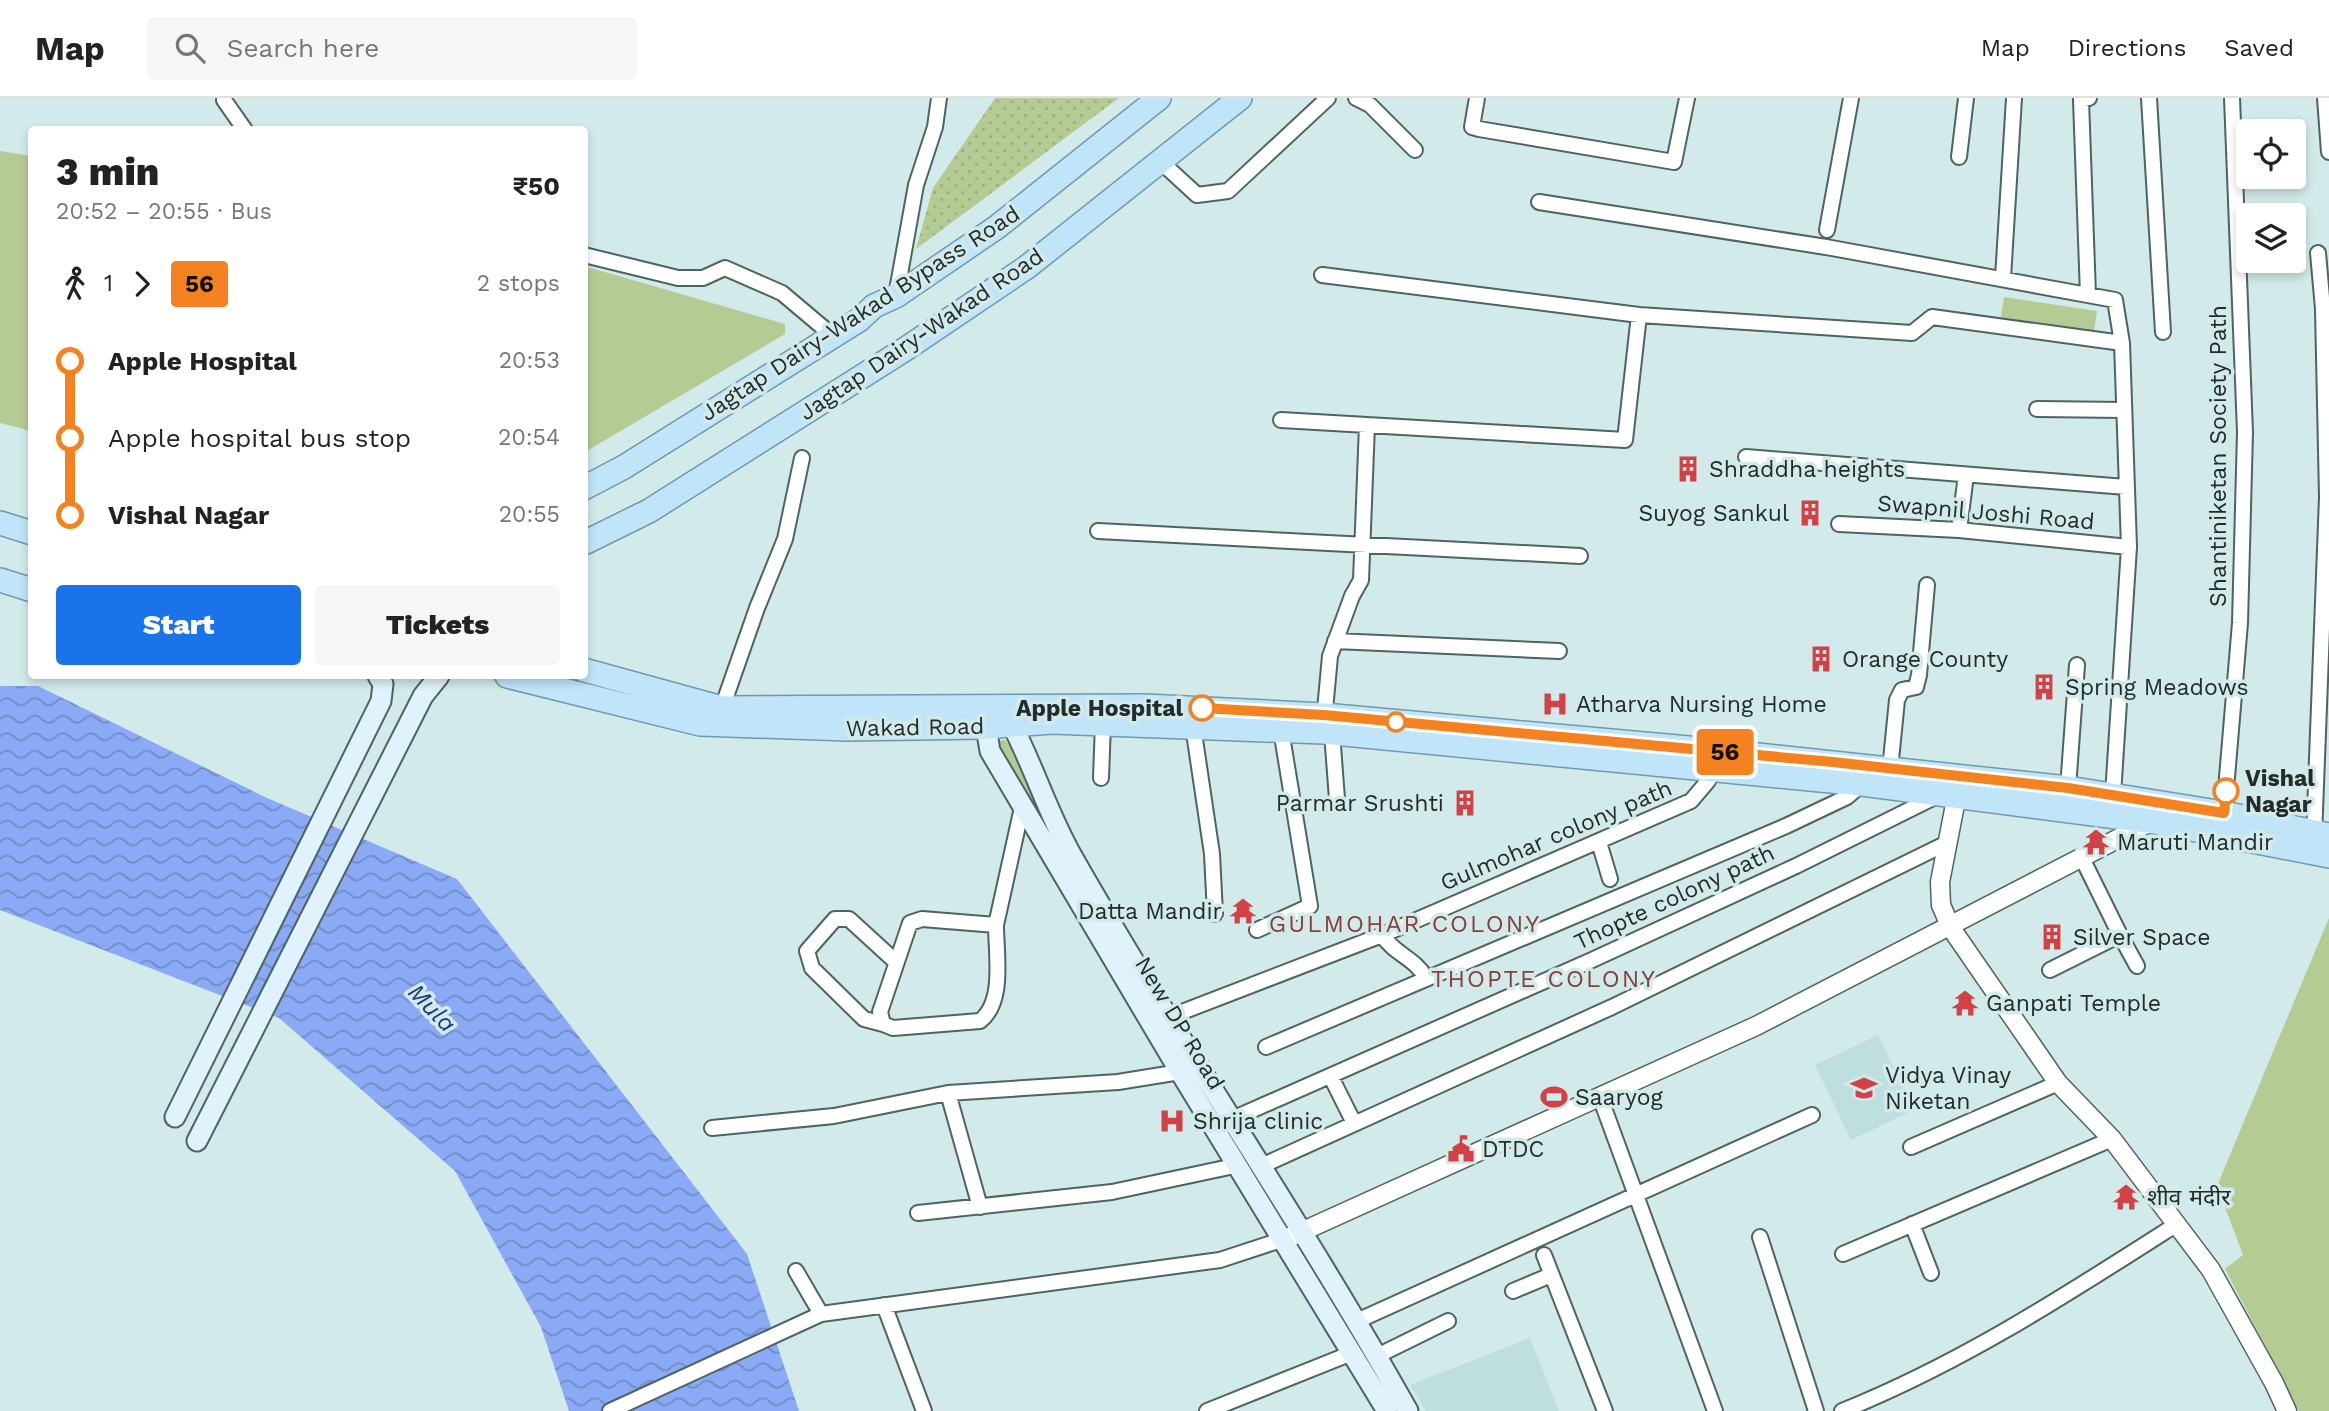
<!DOCTYPE html>
<html lang="en">
<head>
<meta charset="utf-8">
<style>
  body { margin:0; font-family:"Work Sans","Noto Sans Devanagari",sans-serif; background:#f6f6f6; color:#222; height:100vh; display:flex; flex-direction:column; font-size:26px; white-space:nowrap }
  * { box-sizing:border-box; margin:0 }
  p { font-size:23px; color:#767676 }
  .icon { flex:none; width:38px; height:38px; fill:none; stroke:currentColor; stroke-width:2; stroke-linecap:round; stroke-linejoin:round }
  .map { position:relative; flex:1; overflow:hidden }
  .panel { position:absolute; left:28px; top:28px; width:560px; height:553px; display:flex; flex-direction:column; background:#fff; border-radius:7px; box-shadow:0 4px 10px #0003 }
  .panel>* { flex:none }
  .badge { padding:0 14px; border-radius:5px; font-size:24px; line-height:46px }
  .fabs { position:absolute; left:2236px; top:21px; display:grid; gap:14px }
  .fabs a { display:grid; place-items:center; width:70px; height:70px; border-radius:7px; background:#fff; box-shadow:0 4px 10px #0003; font-size:35px }
  .map>.badge { position:absolute; translate:-50% -50%; box-shadow:0 0 0 4px #fff }
  .legs { display:flex; align-items:center; gap:10px; height:77px; padding:0 28px; font-size:23px }
  .legs p { margin-inline-start:auto }
  .summary { display:flex; align-items:center; justify-content:space-between; height:119px; padding:0 28px }
  h1 { font-size:38px; font-weight:800; line-height:52px }
  .cta { display:flex; gap:14px; margin-top:auto; padding:14px 28px }
  .cta a { flex:1; height:80px; border-radius:7px; background:#1a73e8; color:#fff; font-size:28px; font-weight:800; line-height:80px; text-align:center }
  .cta a+a { background:#f6f6f6; color:#222 }
  ul { padding:0 28px; list-style:none }
  li { display:flex; align-items:center; gap:24px; height:77px; font-size:26px }
  li i { display:grid; place-items:center; width:10px; height:100%; margin:0 9px; background:currentColor }
  li i::after { content:''; width:18px; height:18px; margin:-9px; border:5px solid; border-radius:50%; background:#fff }
  li p { margin-inline-start:auto }
  li:first-child i { background:linear-gradient(#0000 50%,currentColor 0) }
  li:last-child i { background:linear-gradient(currentColor 50%,#0000 0) }
  header { display:flex; align-items:center; gap:42px; box-sizing:border-box; height:98px; padding:0 35px; background:#fff; border-bottom:2px solid #e0e0e0 }
  header strong { font-size:33px }
  nav { display:flex; gap:38px; margin-inline-start:auto; font-size:24px }
  .search { width:490px; height:63px; background:#f6f6f6; display:flex; align-items:center; gap:18px; box-sizing:border-box; padding:0 24px; border-radius:7px; color:#767676; font-size:26px }
  .map>svg:first-child { display:block }
  .built { fill:#bfdfdf }
  .green { fill:#b4cc94 }
  .park { fill:url(#park-dots) }
  .water { fill:url(#water-waves) }
  .lines { fill:none; stroke-linecap:round; stroke-linejoin:round }
  .minor-casing { stroke:#4e6363; stroke-width:18 }
  .tertiary-casing { stroke:#4e6363; stroke-width:21 }
  .secondary-casing { stroke:#4e6363; stroke-width:23 }
  .primary-casing { stroke:#6f99ad; stroke-width:26 }
  .minor { stroke:#fff; stroke-width:14 }
  .tertiary { stroke:#fff; stroke-width:18 }
  .secondary { stroke:#e0f2fb; stroke-width:19 }
  .primary { stroke:#c1e5f8; stroke-width:23 }
  .line-1-casing { stroke:#fff; stroke-width:16 }
  .line-1 { stroke:#f58220; stroke-width:10 }
  .stop-1-dot { fill:#fff; stroke:#f58220; stroke-width:3.5 }
  .labels { text-anchor:middle; stroke-width:7; stroke-linejoin:round; paint-order:stroke }
  .street-label { font-size:23px; fill:#232c2c; stroke:#d3eaea }
  .poi-label { font-size:23px; fill:#232c2c; stroke:#d3eaea; text-anchor:start }
  .stop-label { font-size:23px; font-weight:bold; fill:#232c2c; stroke:#d3eaea; text-anchor:end }
  .neighbourhood-label { font-size:24px; letter-spacing:2px; fill:#863e3b; stroke:#d3eaea }
  .water-label { font-size:24px; font-style:italic; fill:#193387; stroke:#d3eaea }
</style>
</head>
<body>
<header>
<strong>Map</strong>
<div class="search"><svg class="icon" aria-label="search" viewBox="0 0 24 24"><circle cx="10" cy="10" r="6"/><path d="M15 15l6 6"/></svg>Search here</div>
<nav><a>Map</a><a>Directions</a><a>Saved</a></nav>
</header>
<div class="map">
<svg width="2329" height="1313" viewBox="0 0 2329 1313">
  <defs>
    <pattern id="park-dots" width="8" height="8" patternUnits="userSpaceOnUse" patternTransform="scale(1.75)"><rect width="8" height="8" fill="#b4cc94"/><path d="M2 2h.1M6 6h.1" fill="none" stroke="#9aaf80" stroke-width="1.8" stroke-linecap="round"/></pattern>
    <pattern id="water-waves" width="16" height="10" patternUnits="userSpaceOnUse" patternTransform="scale(1.75)"><rect width="16" height="10" fill="#8aaaf5"/><path d="M0 5q4-4 8 0t8 0" fill="none" stroke="#708bc7"/></pattern>
  </defs>
  <rect width="100%" height="100%" fill="#d3eaea"/>
  <path class="built" d="M1878,937L1914,1012L1851,1042L1815,967Z
    M1530,1240L1559,1313H1426L1410,1287Z"/>
  <path class="green" d="M0,53L31,58V333L0,325Z
    M584,168L785,226V236L585,354Z
    M2004,199L2097,213L2094,233L2001,219Z
    M1005,642L1022,660L1055,735L1048,740L1003,662L997,643Z
    M2329,820V1313H2299L2225,1171L2243,1157L2217,1088Z"/>
  <path class="park" d="M995,0H1119L916,151L933,90Z"/>
  <path class="water" d="M0,588H38L267,700L457,781L747,1156L799,1313H569L541,1229L455,1073L279,920L0,812Z"/>
  <g class="lines">
    <g class="minor-casing">
      <path id="minor" d="M1356,0L1370,7L1415,52
        M1477,0L1472,29L1479,31L1674,64L1687,0
        M2149,0L2163,234
        M2325,0L2329,54
        M224,2L245,32
        M1959,59L1966,0
        M1160,63L1197,97L1228,93L1328,0
        M1539,104L1826,149L2115,202L2122,245L2129,449L2113,697
        M1827,132L1851,0
        M584,157L678,180H703L725,170L782,195L833,238
        M1322,177L1639,217L1912,235L1932,219L2122,245
        M2003,180L2014,0
        M2088,197L2081,2L2089,0
        M896,198L916,87L935,29L939,0
        M2037,311L2124,312
        M1281,322L1625,342L1639,217
        M1746,359L2126,389
        M1839,426L1959,432L2129,449
        M1959,432L1966,377
        M1098,433L1580,458
        M1335,543L1559,553
        M722,610L757,510L785,441L802,360
        M1324,623L1330,558L1352,498L1361,482L1367,327
        M1193,628L1212,756L1215,816
        M1332,635L1337,701
        M1890,672L1897,602L1902,592L1916,589L1919,577L1927,487
        M1101,680L1103,625
        M2068,690L2077,567
        M2224,715L2240,525L2245,334L2232,0
        M2314,739L2327,399L2323,211L2318,155
        M1599,744L1610,781
        M996,827C996,856 1005,904 980,923L893,930L883,926L880,914L910,825L922,821L996,827L1023,705
        M1257,832L1310,808L1281,632
        M1382,837C1394,856 1415,860 1426,880
        M2120,837L2137,868
        M2050,872L2120,837L2083,762
        M1169,919L1382,837L1691,703L1708,683L1712,672
        M883,926L864,921L812,870L807,853L835,821H849L896,864
        M1266,949L1786,728L1847,699L1862,686
        M1331,979L1354,1025
        M948,995L980,1109
        M1600,999L1715,1313
        M1230,1022L1592,862L1796,768L1939,697
        M712,1030L834,1018L948,995L1118,984L1180,974
        M1911,1049L2058,985
        M1259,1069L1612,909L1949,744
        M918,1115L1112,1094L1239,1067
        M1912,1126L1931,1175
        M1760,1139L1816,1313
        M1843,1156L2112,1041
        M1544,1157L1605,1313
        M796,1173L821,1216
        M1513,1193L1551,1177
        M884,1207L924,1313
        M1357,1223L1812,1017
        M1377,1258L1448,1223
        M610,1313L821,1216L1220,1162L1284,1141
        M1207,1313L1352,1255
        M1842,1313C1962,1265 2069,1195 2177,1126"/>
    </g>
    <g class="tertiary-casing">
      <path id="tertiary" d="M1959,686L1940,784L1941,807L1951,830L2058,985L2112,1041L2211,1172L2274,1285L2287,1313
        M1290,1139L1756,928L2156,721"/>
    </g>
    <g class="secondary-casing">
      <path id="secondary" d="M1012,627C1034,669 1048,716 1072,758C1179,946 1302,1124 1408,1313
        M986,629L990,653L1180,974L1387,1313
        M175,1019L381,603L383,586L378,578
        M197,1043L423,598L439,578"/>
    </g>
    <g class="primary-casing">
      <path id="primary" d="M584,390L624,369L859,222L874,208L896,198L997,129L1159,0
        M0,425L32,435
        M584,445L649,413L907,250L1027,169L1240,0
        M0,482L32,492
        M584,572L722,610L1146,608L1324,617L1711,652L2068,690L2224,715L2329,737
        M507,578L700,626L847,631L986,629L1052,624L1323,634L1862,686L2155,724L2329,758"/>
    </g>
    <use href="#minor" class="minor"/>
    <use href="#tertiary" class="tertiary"/>
    <use href="#secondary" class="secondary"/>
    <use href="#primary" class="primary"/>
  </g>
  <g class="lines">
    <g class="line-1-casing">
      <path id="line-1" d="M1202,610L1324,617L1833,664L2068,690L2224,715L2226,693"/>
    </g>
    <use href="#line-1" class="line-1"/>
  </g>
  <defs>
    <g id="building-bare" transform="scale(2.1)"><path d="M-4-6H4V6H1V3H-1V6H-4ZM-2.5-4.3h1.7v1.8h-1.7ZM.8-4.3h1.7v1.8H.8ZM-2.5-1h1.7V.8h-1.7ZM.8-1h1.7V.8H.8Z" fill="#d14145" stroke="#d3eaea" stroke-width="2.5" paint-order="stroke"/></g>
    <g id="hospital-bare" transform="scale(2.1)"><path d="M-5-5h3v3.5h4V-5h3V5h-3V1.5h-4V5h-3Z" fill="#d14145" stroke="#d3eaea" stroke-width="2.5" paint-order="stroke"/></g>
    <g id="temple-bare" transform="scale(2.1)"><path d="M0-6L5-2H3V0L6.5 2.5H4V6H1.5V3h-3V6H-4V2.5H-6.5L-3 0V-2H-5Z" fill="#d14145" stroke="#d3eaea" stroke-width="2.5" paint-order="stroke"/></g>
    <g id="school-bare" transform="scale(2.1)"><path d="M0-5L7-2L0 1L-7-2ZM-4 1L0 2.5L4 1V4Q0 6-4 4Z" fill="#d14145" stroke="#d3eaea" stroke-width="2.5" paint-order="stroke"/></g>
    <g id="stadium-bare" transform="scale(2.1)"><path d="M0-5a6.5 5 0 1 0 0 10a6.5 5 0 1 0 0-10ZM-3.5-1.8h7v3.6h-7Z" fill="#d14145" stroke="#d3eaea" stroke-width="2.5" paint-order="stroke"/></g>
    <g id="civic-bare" transform="scale(2.1)"><path d="M-.6-6.5H3V-4.5H.6V-3L4-1V1h2V6H-6V1h2V-1L-.6-3ZM-1.2 2.5V6h2.4V2.5Z" fill="#d14145" stroke="#d3eaea" stroke-width="2.5" paint-order="stroke"/></g>
  </defs>
  <g fill-rule="evenodd">
    <use href="#building-bare" x="1688" y="371"/>
    <use href="#building-bare" x="1810" y="415"/>
    <use href="#building-bare" x="1821" y="561"/>
    <use href="#building-bare" x="2044" y="589"/>
    <use href="#hospital-bare" x="1555" y="606"/>
    <use href="#building-bare" x="1465" y="705"/>
    <use href="#temple-bare" x="2096" y="744"/>
    <use href="#temple-bare" x="1243" y="813"/>
    <use href="#building-bare" x="2052" y="839"/>
    <use href="#temple-bare" x="1965" y="905"/>
    <use href="#school-bare" x="1864" y="990"/>
    <use href="#stadium-bare" x="1554" y="999"/>
    <use href="#hospital-bare" x="1172" y="1023"/>
    <use href="#civic-bare" x="1461" y="1051"/>
    <use href="#temple-bare" x="2126" y="1099"/>
  </g>
  <g class="stop-1-dot">
    <circle cx="1202" cy="610" r="12"/>
    <circle cx="1396" cy="624" r="9"/>
    <circle cx="2226" cy="693" r="12"/>
  </g>
  <g class="labels">
    <g class="street-label">
      <text transform="translate(860 215) rotate(-33)" y="8">Jagtap Dairy-Wakad Bypass Road</text>
      <text transform="translate(921 236) rotate(-34)" y="8">Jagtap Dairy-Wakad Road</text>
      <text transform="translate(2218 358) rotate(-90)" y="8">Shantiniketan Society Path</text>
      <text transform="translate(1986 414) rotate(5)" y="8">Swapnil Joshi Road</text>
      <text transform="translate(915 629) rotate(-1)" y="8">Wakad Road</text>
      <text transform="translate(1556 737) rotate(-23)" y="8">Gulmohar colony path</text>
      <text transform="translate(1674 799) rotate(-25)" y="8">Thopte colony path</text>
      <text transform="translate(1180 925) rotate(59)" y="8">New DP Road</text>
    </g>
    <g class="poi-label">
      <text x="1709" y="379">Shraddha heights</text>
      <text x="1789" y="423" text-anchor="end">Suyog Sankul</text>
      <text x="1842" y="569">Orange County</text>
      <text x="2065" y="597">Spring Meadows</text>
      <text x="1576" y="614">Atharva Nursing Home</text>
      <text x="1444" y="713" text-anchor="end">Parmar Srushti</text>
      <text x="2117" y="752">Maruti Mandir</text>
      <text x="1222" y="821" text-anchor="end">Datta Mandir</text>
      <text x="2073" y="847">Silver Space</text>
      <text x="1986" y="913">Ganpati Temple</text>
      <text x="1885" y="985">Vidya Vinay<tspan x="1885" dy="26">Niketan</tspan></text>
      <text x="1575" y="1007">Saaryog</text>
      <text x="1193" y="1031">Shrija clinic</text>
      <text x="1482" y="1059">DTDC</text>
      <text x="2147" y="1107">शीव मंदीर</text>
    </g>
    <g class="stop-label">
      <text x="1183" y="618">Apple Hospital</text>
      <text x="2245" y="688" text-anchor="start">Vishal<tspan x="2245" dy="26">Nagar</tspan></text>
    </g>
    <g class="neighbourhood-label">
      <text x="1405" y="834">GULMOHAR COLONY</text>
      <text x="1544" y="889">THOPTE COLONY</text>
    </g>
    <g class="water-label">
      <text transform="translate(432 910) rotate(46)" y="8">Mula</text>
    </g>
  </g>
</svg>
<div class="fabs">
<a><svg class="icon" aria-label="locate" viewBox="0 0 24 24"><circle cx="12" cy="12" r="6"/><path d="M12 2v4M12 18v4M2 12h4M18 12h4"/></svg></a>
<a><svg class="icon" aria-label="layers" viewBox="0 0 24 24"><path d="M12 4l9 5-9 5-9-5zM3 14l9 5 9-5"/></svg></a>
</div>
<b class="badge" style="left:1725px;top:654px;background:#f58220;color:#111">56</b>
<section class="panel">
<div class="summary"><div><h1>3 min</h1><p>20:52 – 20:55 · Bus</p></div><b>₹50</b></div>
<div class="legs"><svg class="icon" aria-label="walk" viewBox="0 0 24 24"><circle cx="13" cy="4" r="2"/><path d="M13 8l-2 6 4 7M11 14l-3 7M7 12l3-4h3l4 4"/></svg>1<svg class="icon" aria-label="forward" viewBox="0 0 24 24"><path d="M9 5l7 7-7 7"/></svg><b class="badge" style="background:#f58220;color:#111">56</b><p>2 stops</p></div>
<ul>
<li><i style="color:#f58220"></i><b>Apple Hospital</b><p>20:53</p></li>
<li><i style="color:#f58220"></i><span>Apple hospital bus stop</span><p>20:54</p></li>
<li><i style="color:#f58220"></i><b>Vishal Nagar</b><p>20:55</p></li>
</ul>
<div class="cta"><a>Start</a><a>Tickets</a></div>
</section>
</div>
</body>
</html>
